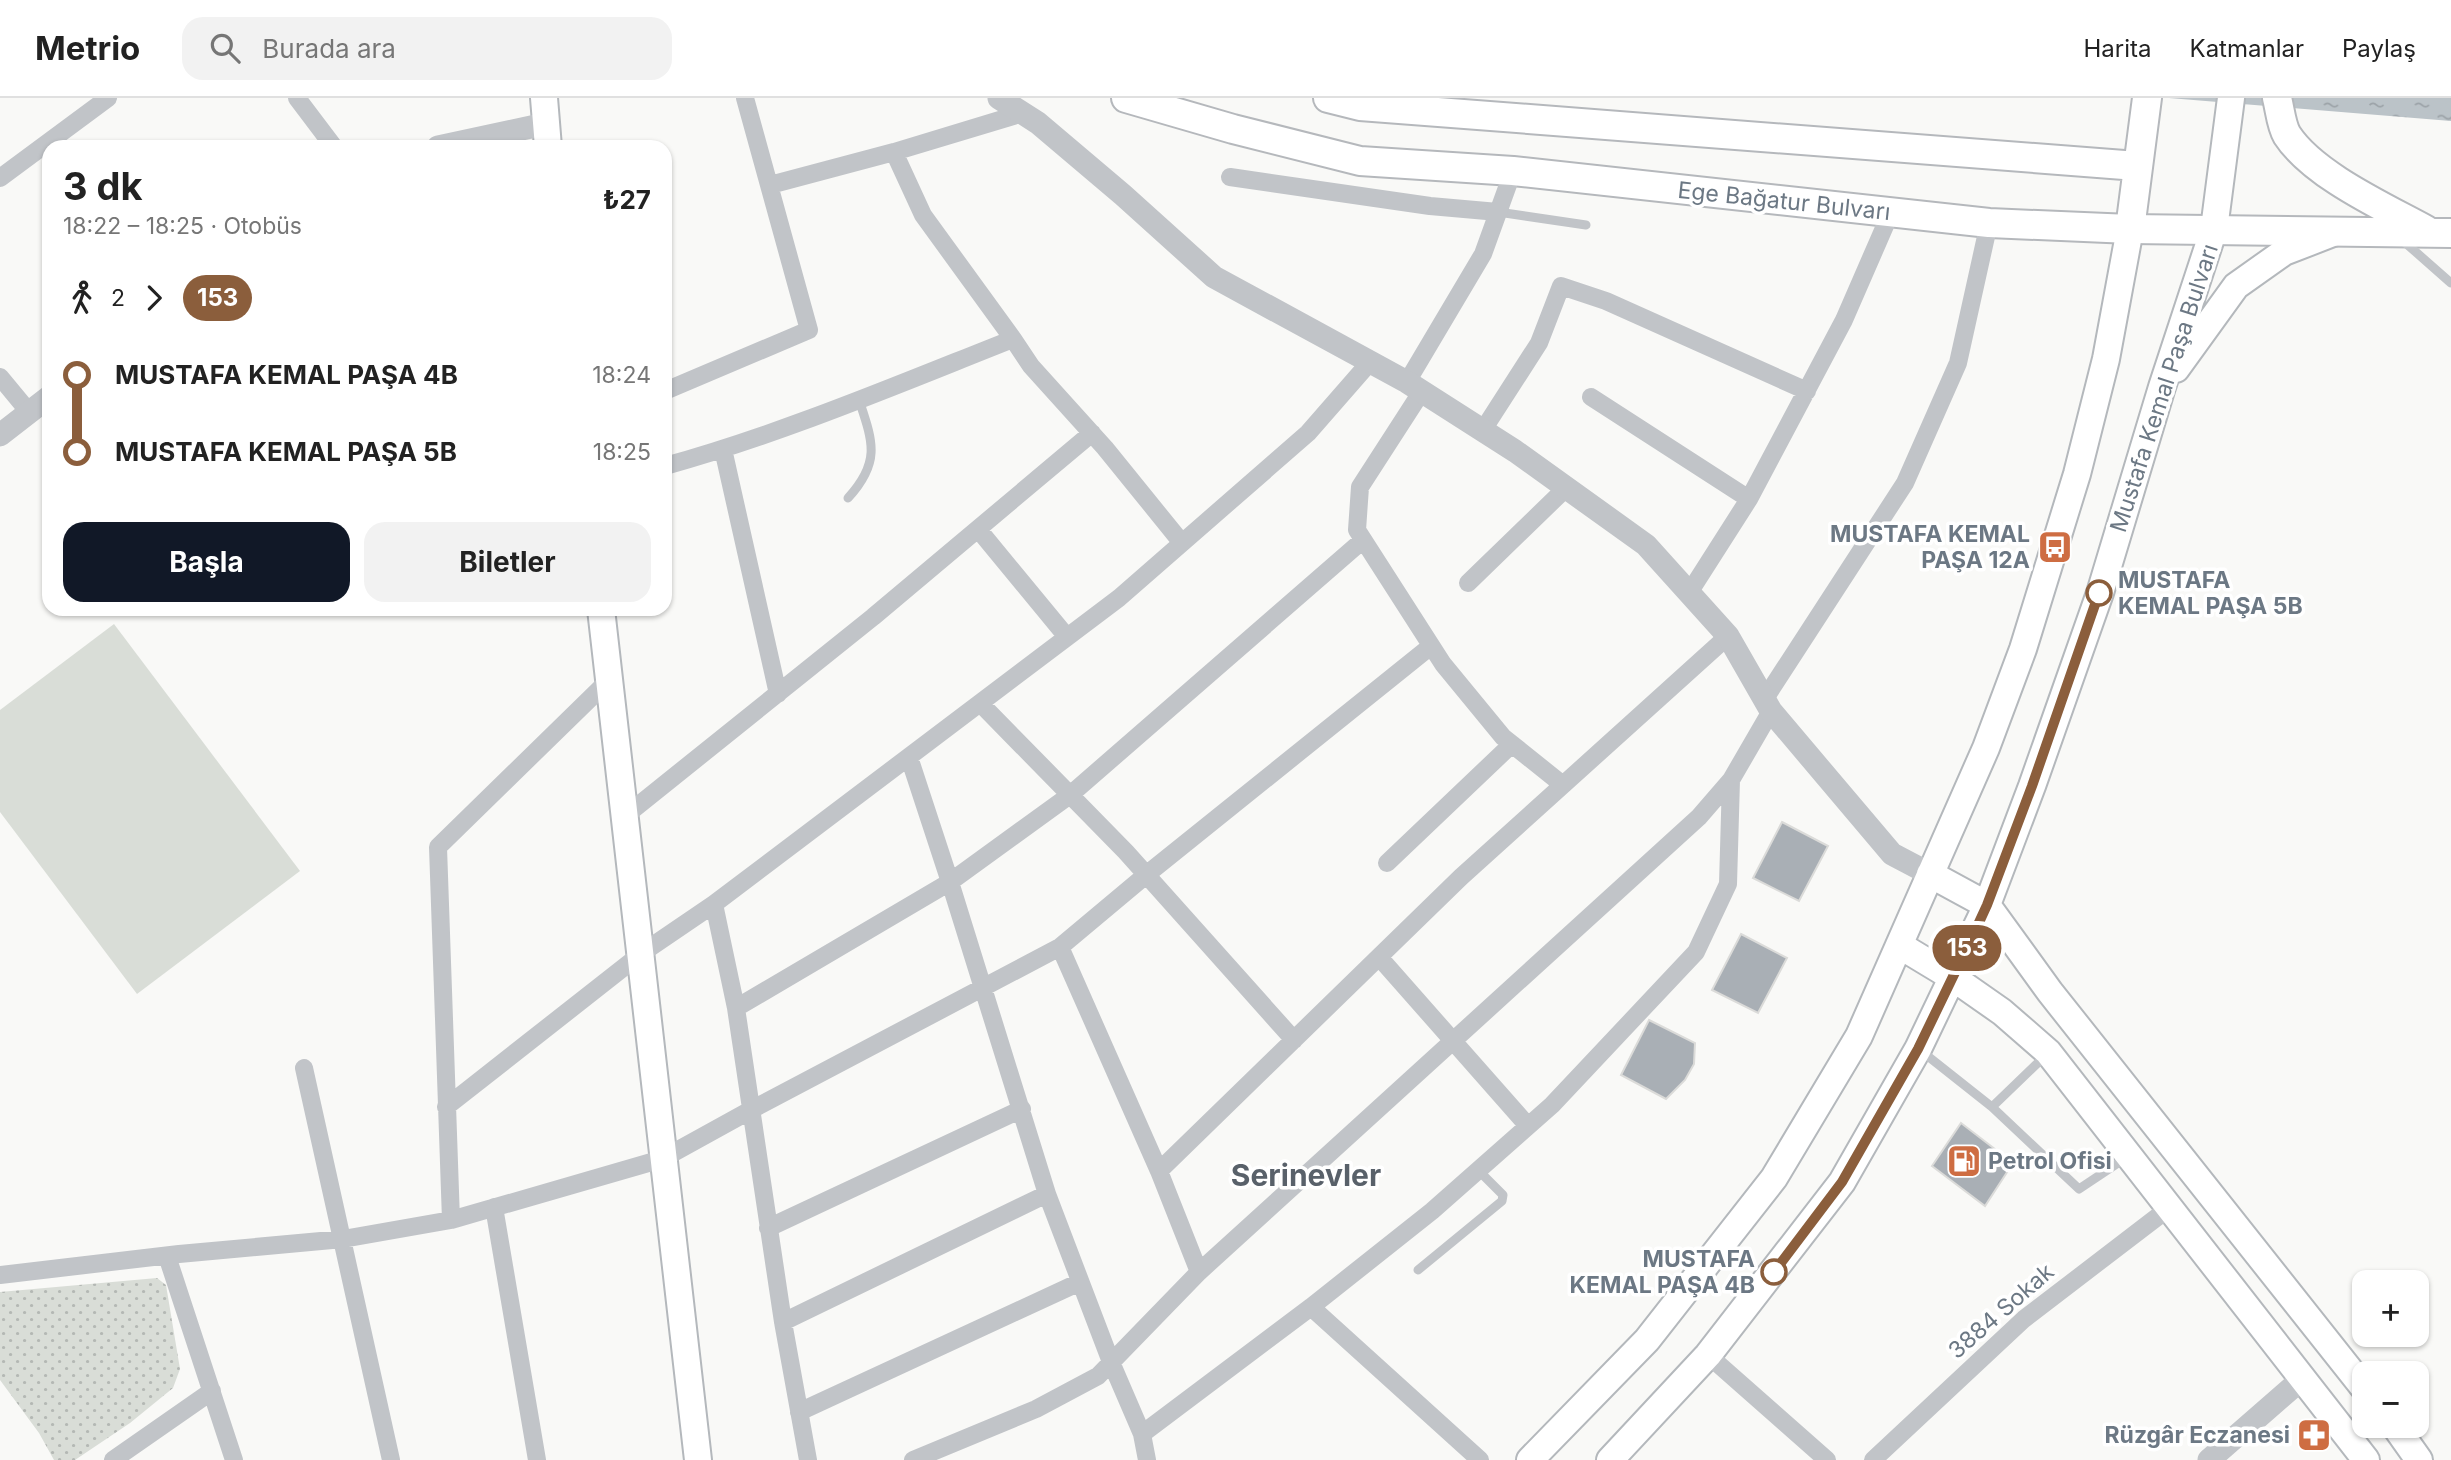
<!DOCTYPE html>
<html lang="tr">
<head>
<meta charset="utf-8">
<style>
  body { margin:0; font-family:Inter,sans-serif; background:#f2f2f2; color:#222; height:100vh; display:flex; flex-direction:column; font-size:26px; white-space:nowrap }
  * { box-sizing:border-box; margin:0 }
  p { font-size:23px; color:#767676 }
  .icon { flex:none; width:38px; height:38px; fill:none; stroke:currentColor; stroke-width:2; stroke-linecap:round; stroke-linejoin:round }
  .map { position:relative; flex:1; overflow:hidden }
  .drawer { position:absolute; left:42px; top:42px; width:630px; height:476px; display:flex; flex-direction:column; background:#fff; border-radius:21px; box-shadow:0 2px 5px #0004 }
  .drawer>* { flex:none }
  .badge { padding:0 14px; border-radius:23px; font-size:24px; line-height:46px }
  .fabs { position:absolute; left:2352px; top:1172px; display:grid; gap:14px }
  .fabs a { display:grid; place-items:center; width:77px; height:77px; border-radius:14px; background:#fff; box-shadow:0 2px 5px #0004; font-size:35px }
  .map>.badge { position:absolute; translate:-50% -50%; box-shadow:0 0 0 4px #fff }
  .legs { display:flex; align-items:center; gap:10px; height:77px; padding:0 21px; font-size:23px }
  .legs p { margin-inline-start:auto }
  .head { display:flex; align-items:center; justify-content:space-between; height:119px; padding:0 21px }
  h1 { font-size:38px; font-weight:700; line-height:52px }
  .action { display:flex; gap:14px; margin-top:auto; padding:14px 21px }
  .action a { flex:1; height:80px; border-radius:21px; background:#111827; color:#fff; font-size:28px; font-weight:700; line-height:80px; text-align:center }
  .action a+a { background:#f2f2f2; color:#222 }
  ul { padding:0 21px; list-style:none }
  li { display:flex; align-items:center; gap:24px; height:77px; font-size:26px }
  li i { display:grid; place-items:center; width:10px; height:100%; margin:0 9px; background:currentColor }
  li i::after { content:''; width:18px; height:18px; margin:-9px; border:5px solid; border-radius:50%; background:#fff }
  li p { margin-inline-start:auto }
  li:first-child i { background:linear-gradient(#0000 50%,currentColor 0) }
  li:last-child i { background:linear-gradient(currentColor 50%,#0000 0) }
  header { display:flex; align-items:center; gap:42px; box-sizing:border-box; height:98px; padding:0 35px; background:#fff; border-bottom:2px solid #e0e0e0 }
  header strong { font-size:33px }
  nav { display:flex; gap:38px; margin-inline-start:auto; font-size:24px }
  .search { width:490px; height:63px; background:#f2f2f2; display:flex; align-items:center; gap:18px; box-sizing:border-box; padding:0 24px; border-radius:21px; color:#767676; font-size:26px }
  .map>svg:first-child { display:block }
  .park { fill:url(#park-dots) }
  .garden { fill:#d9ddd7 }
  .water { fill:url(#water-ripples) }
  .building { fill:#a9afb5; stroke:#dbdbd9; stroke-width:2 }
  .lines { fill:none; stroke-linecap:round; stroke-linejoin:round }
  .secondary-casing { stroke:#b4b8bc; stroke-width:30 }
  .primary-casing { stroke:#b5b8bc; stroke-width:32 }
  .service { stroke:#c1c4c8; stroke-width:9 }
  .minor { stroke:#c1c4c8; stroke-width:18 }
  .tertiary { stroke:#c1c4c8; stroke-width:23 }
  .secondary { stroke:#fff; stroke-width:26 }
  .primary { stroke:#fff; stroke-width:28 }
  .line-1-casing { stroke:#fff; stroke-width:16 }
  .line-1 { stroke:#8b5e3c; stroke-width:10 }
  .stop-1-dot { fill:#fff; stroke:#8b5e3c; stroke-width:3.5 }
  .labels { text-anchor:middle; stroke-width:7; stroke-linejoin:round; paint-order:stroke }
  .street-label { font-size:23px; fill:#6c7884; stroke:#fff }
  .poi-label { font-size:23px; font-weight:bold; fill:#6c7884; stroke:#fff; text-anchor:end }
  .stop-label { font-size:23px; font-weight:bold; fill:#6c7884; stroke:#fff; text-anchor:start }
  .district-label { font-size:30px; font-weight:bold; fill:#59616a; stroke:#fff }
</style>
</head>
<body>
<header>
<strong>Metrio</strong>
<div class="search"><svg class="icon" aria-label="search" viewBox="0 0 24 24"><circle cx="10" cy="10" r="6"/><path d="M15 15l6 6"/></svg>Burada ara</div>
<nav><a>Harita</a><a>Katmanlar</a><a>Paylaş</a></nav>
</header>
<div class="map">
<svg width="2451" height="1362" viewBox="0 0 2451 1362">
  <defs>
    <pattern id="park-dots" width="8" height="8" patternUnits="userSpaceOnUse" patternTransform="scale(1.75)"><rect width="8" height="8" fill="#d9ddd7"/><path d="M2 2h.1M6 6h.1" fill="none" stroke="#b4b8b4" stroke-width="1.8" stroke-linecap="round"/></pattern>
    <pattern id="water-ripples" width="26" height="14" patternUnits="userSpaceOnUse" patternTransform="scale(1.75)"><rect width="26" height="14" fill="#bbc3c8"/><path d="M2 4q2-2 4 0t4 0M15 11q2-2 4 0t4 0" fill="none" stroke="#9ca3a8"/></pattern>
  </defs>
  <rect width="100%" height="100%" fill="#f9f9f7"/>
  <path class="park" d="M157,1180L166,1187L180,1271L173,1290L130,1325L75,1362H54L39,1335L0,1282V1194Z"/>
  <path class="garden" d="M114,526L300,773L137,896L0,714V612Z"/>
  <path class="water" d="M2169,0H2451V23Z"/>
  <path class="building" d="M1782,724L1828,748L1799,803L1753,780Z
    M1741,836L1787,860L1758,915L1712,892Z
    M1649,922L1695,945L1694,966L1685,982L1666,1001L1621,977Z
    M1961,1025L2013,1065L1985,1108L1932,1068Z"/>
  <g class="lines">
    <g class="secondary-casing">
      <path id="secondary" d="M544,0L548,49
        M2176,271L2236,188L2284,154L2333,135
        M601,511C635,795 664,1078 698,1362
        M1930,776L1987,807L2050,894L2364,1290
        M1899,847L1952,879L2002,914L2048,954L2366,1362
        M2395,1328L2419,1362
        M1530,1362L1647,1242L1774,1080L1859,938L1986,650L2023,551L2077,376L2106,261L2130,131
        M1610,1362L1708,1257L1842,1084L1918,951L1987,807L2032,688L2100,495L2162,289L2214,131L2231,0"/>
    </g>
    <g class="primary-casing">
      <path id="primary" d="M1126,0L1233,31L1360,63L1513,73L1989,125L2130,131L2451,135
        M1328,0L1360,8L2137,68
        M2277,0C2280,11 2281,27 2287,37C2313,77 2384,109 2426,132
        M2130,131L2147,0"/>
    </g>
    <path class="service" d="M1498,114L1586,127
      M2401,141L2451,185
      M848,400C881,364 873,344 859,302
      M1920,952L1992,1009L2079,1091L2127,1059
      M1992,1009L2046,957
      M1418,1172L1502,1103L1503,1097L1478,1072"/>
    <path class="minor" d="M297,0L334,49
      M894,54L923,117L1013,241L1031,268L1105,350L1182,445
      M1230,79L1430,108L1498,114
      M0,80L108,0
      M770,87L894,54L1023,15
      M0,279L29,314
      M1407,284L1483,156L1513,73
      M665,293L809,232L745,0
      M1422,293L1360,389L1357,432L1443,566L1503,639L1563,687
      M1591,299L1749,401
      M1483,332L1539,245L1561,188L1606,203L1807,293
      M723,351L778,596
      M665,368C784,335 899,286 1013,241
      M978,431L1067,539
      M1468,485L1566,390
      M1689,495L1749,401L1844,222L1891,114
      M1764,602L1905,385L1958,265L1989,125
      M980,605L1126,754L1294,942
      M909,659L950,784L1047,1096L1111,1264L1142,1336L1147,1362
      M625,718L873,519L1092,335
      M1387,765L1512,646
      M714,806L736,910L783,1224L808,1362
      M1060,849L1159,1073L1199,1174
      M1379,859L1528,1028
      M736,910L950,784L1070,697L1363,442
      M304,970L391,1362
      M446,1009L642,855L714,806L1119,500L1308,335L1370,264
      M1159,1073L1461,779L1728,538
      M494,1109L537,1362
      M451,1122L438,749L610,581
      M768,1130L1022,1011
      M167,1158L234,1362
      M0,1177L179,1156L343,1141L451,1122L662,1061L749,1013L1060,849L1146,777L1431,548
      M1311,1209L1480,1362
      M783,1224L1047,1096
      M1708,1257L1827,1362
      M799,1314L1080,1184
      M1142,1336L1311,1209L1432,1113L1552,1007L1696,854L1728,786L1731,682
      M113,1362L212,1293
      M913,1362L1036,1311L1098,1278L1199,1174L1699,719L1731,682L1771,613
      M1873,1362L2024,1221L2169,1110"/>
    <path class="tertiary" d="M999,0L1038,25L1123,97L1214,179L1407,284L1515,353L1646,447L1728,538L1771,613L1892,756L1930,776
      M438,49L545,26
      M0,337L49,299
      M2209,1362L2303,1280"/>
    <use href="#secondary" class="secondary"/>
    <use href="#primary" class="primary"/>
  </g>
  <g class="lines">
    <g class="line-1-casing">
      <path id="line-1" d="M1774,1174L1842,1084L1918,951L1976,831L1987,807L2032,688L2099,495"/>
    </g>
    <use href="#line-1" class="line-1"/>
  </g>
  <defs>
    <g id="bus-square" transform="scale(1.75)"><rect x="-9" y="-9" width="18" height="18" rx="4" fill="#ce6d42" stroke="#fff"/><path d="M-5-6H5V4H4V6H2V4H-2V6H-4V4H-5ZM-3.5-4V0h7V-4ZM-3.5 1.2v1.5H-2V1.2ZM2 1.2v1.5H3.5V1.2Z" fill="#fff"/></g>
    <g id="fuel-square" transform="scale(1.75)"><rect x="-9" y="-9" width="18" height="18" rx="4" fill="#ce6d42" stroke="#fff"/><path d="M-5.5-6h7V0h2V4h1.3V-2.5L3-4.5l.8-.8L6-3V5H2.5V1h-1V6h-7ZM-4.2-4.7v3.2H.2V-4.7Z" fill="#fff"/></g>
    <g id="pharmacy-square" transform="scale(1.75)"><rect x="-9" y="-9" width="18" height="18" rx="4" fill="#ce6d42" stroke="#fff"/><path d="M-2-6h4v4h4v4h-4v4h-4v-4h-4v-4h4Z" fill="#fff"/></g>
  </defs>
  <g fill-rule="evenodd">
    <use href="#bus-square" x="2055" y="449"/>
    <use href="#fuel-square" x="1964" y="1063"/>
    <use href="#pharmacy-square" x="2314" y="1337"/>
  </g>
  <g class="stop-1-dot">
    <circle cx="2099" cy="495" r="12"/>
    <circle cx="1774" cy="1174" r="12"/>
  </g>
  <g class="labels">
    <g class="street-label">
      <text transform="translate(1784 103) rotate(6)" y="8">Ege Bağatur Bulvarı</text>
      <text transform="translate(2164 290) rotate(-72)" y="8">Mustafa Kemal Paşa Bulvarı</text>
      <text transform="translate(2001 1213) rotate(-41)" y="8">3884 Sokak</text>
    </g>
    <g class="poi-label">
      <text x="2030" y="444">MUSTAFA KEMAL<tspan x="2030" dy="26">PAŞA 12A</tspan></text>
      <text x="1988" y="1071" text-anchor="start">Petrol Ofisi</text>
      <text x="2290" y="1345">Rüzgâr Eczanesi</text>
    </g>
    <g class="stop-label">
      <text x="2118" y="490">MUSTAFA<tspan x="2118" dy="26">KEMAL PAŞA 5B</tspan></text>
      <text x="1755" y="1169" text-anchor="end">MUSTAFA<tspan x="1755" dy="26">KEMAL PAŞA 4B</tspan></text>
    </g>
    <g class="district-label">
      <text x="1306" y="1088">Serinevler</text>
    </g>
  </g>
</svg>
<div class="fabs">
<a>+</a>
<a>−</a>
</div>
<b class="badge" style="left:1967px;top:850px;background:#8b5e3c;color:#fff">153</b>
<section class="drawer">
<div class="head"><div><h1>3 dk</h1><p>18:22 – 18:25 · Otobüs</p></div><b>₺27</b></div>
<div class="legs"><svg class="icon" aria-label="walk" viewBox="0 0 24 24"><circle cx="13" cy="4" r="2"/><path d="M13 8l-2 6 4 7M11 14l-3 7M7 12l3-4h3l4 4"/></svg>2<svg class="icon" aria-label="forward" viewBox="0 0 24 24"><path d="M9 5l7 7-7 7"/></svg><b class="badge" style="background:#8b5e3c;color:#fff">153</b></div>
<ul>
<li><i style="color:#8b5e3c"></i><b>MUSTAFA KEMAL PAŞA 4B</b><p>18:24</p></li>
<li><i style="color:#8b5e3c"></i><b>MUSTAFA KEMAL PAŞA 5B</b><p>18:25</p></li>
</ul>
<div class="action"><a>Başla</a><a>Biletler</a></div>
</section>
</div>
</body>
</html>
